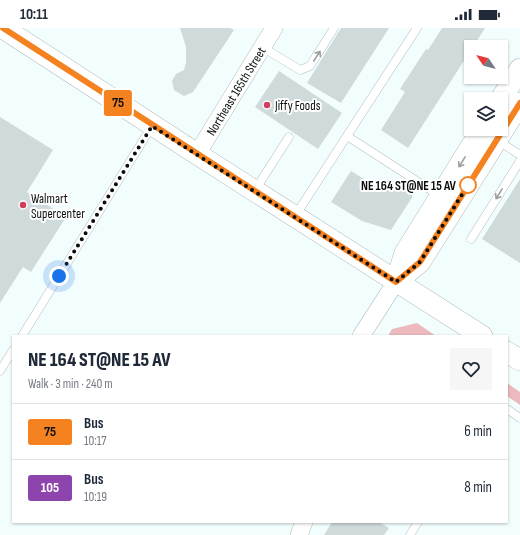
<!DOCTYPE html>
<html lang="en">
<head>
<meta charset="utf-8">
<style>
  body { margin:0; font-family:"Sofia Sans Condensed",sans-serif; background:#f6f6f7; color:#1f2937; height:100vh; display:flex; flex-direction:column; font-size:15px; white-space:nowrap }
  * { box-sizing:border-box; margin:0 }
  p { font-size:13px; color:#747a83 }
  .icon { flex:none; width:22px; height:22px; fill:none; stroke:currentColor; stroke-width:2; stroke-linecap:round; stroke-linejoin:round }
  .map { position:relative; flex:1; overflow:hidden }
  .side { position:absolute; left:12px; top:307px; width:496px; height:188px; display:flex; flex-direction:column; background:#fff; border-radius:0px; box-shadow:0 1px 3px #0004 }
  .side>* { flex:none }
  .badge { padding:0 8px; border-radius:3px; font-size:14px; line-height:26px }
  .needle { width:26px; rotate:305deg }
  .controls { position:absolute; left:464px; top:12px; display:grid; gap:8px }
  .controls a { display:grid; place-items:center; width:44px; height:44px; border-radius:0px; background:#fff; box-shadow:0 1px 3px #0004; font-size:20px }
  .you { position:absolute; width:20px; height:20px; margin:-10px; border:3px solid #fff; border-radius:50%; background:#1a73e8; box-shadow:0 0 0 6px #1a73e833 }
  .map>.badge { position:absolute; translate:-50% -50%; box-shadow:0 0 0 2px #fff }
  .round { display:grid; place-items:center; flex:none; width:42px; height:42px; border-radius:0px; background:#f6f6f7 }
  .headline { display:flex; align-items:center; justify-content:space-between; height:68px; padding:0 16px }
  h1 { font-size:19px; font-weight:800; line-height:30px }
  ul { padding:0; list-style:none }
  li { display:flex; align-items:center; gap:12px; height:56px; padding:0 16px; border-top:1px solid #e0e1e3 }
  li div { flex:1 }
  li b { display:block; font-size:15px }
  li em { font-style:normal }
  li .badge { min-width:44px; font-weight:700; text-align:center }
  .status { display:flex; justify-content:space-between; align-items:center; height:28px; padding:0 20px; background:#fff; direction:ltr }
  .status svg { height:11px; fill:currentColor }
  .map>svg:first-child { display:block }
  .green { fill:#ecbabe }
  .building { fill:#cfdada }
  .lines { fill:none; stroke-linecap:round; stroke-linejoin:round }
  .service-casing { stroke:#b3bebe; stroke-width:9 }
  .minor-casing { stroke:#b3bebe; stroke-width:18 }
  .tertiary-casing { stroke:#b3bebe; stroke-width:22 }
  .service { stroke:#fff; stroke-width:8 }
  .minor { stroke:#fff; stroke-width:17 }
  .tertiary { stroke:#fff; stroke-width:21 }
  .oneway { stroke:#9d9e9e }
  .line-casing { stroke:#fff; stroke-width:9 }
  .line { stroke:#f58220; stroke-width:6 }
  .walk { stroke:#090d0c; stroke-width:4; stroke-dasharray:0 7.2 }
  .poi-dot { fill:#d0405e; stroke:#fff; stroke-width:1.5 }
  .stop-dot { fill:#fff; stroke:#f58220; stroke-width:2 }
  .labels { text-anchor:middle; stroke-width:4; stroke-linejoin:round; paint-order:stroke }
  .street-label { font-size:13px; fill:#090d0c; stroke:#fff }
  .poi-label { font-size:13px; fill:#090d0c; stroke:#fff; text-anchor:start }
  .stop-label { font-size:13px; font-weight:bold; fill:#090d0c; stroke:#fff; text-anchor:end }
</style>
</head>
<body>
<div class="status"><b>10:11</b><svg viewBox="0 0 49 12"><path d="M0 12V9h3v3zM5 12V6h3v6zM10 12V3h3v9zM15 12V0h3v12zM26 1h20v11H26zM47 4h2v5h-2z"/></svg></div>
<div class="map">
<svg width="520" height="507" viewBox="0 0 520 507">
  <rect width="100%" height="100%" fill="#f2fefd"/>
  <path class="green" d="M417,295L436,308H388L392,301Z
    M507,355L520,364V377L507,368Z"/>
  <path class="building" d="M180,0H230L234,2L193,64L184,68L174,62L172,53L176,46L184,42L186,35V19Z
    M341,0H389L341,75L307,55Z
    M442,0H485L408,120L381,102L405,64L400,61L426,21L428,22Z
    M279,43L342,85L318,121L255,79Z
    M0,89L53,122L27,164L66,189L31,244L23,239L0,275Z
    M351,143L382,162L389,152L413,168L391,202L362,193L331,174Z
    M520,151V235L482,211Z
    M332,494H379L389,500L384,507H324Z"/>
  <g class="lines">
    <g class="service-casing">
      <path id="service" d="M262,19L300,42L310,38L334,0
        M347,108L440,168
        M497,112L520,127
        M255,162L289,109
        M295,188L417,0
        M471,211L520,133
        M22,308L152,98
        M0,343L13,322
        M507,381L520,390
        M410,507L418,494"/>
    </g>
    <g class="minor-casing">
      <g id="minor">
        <path id="s1" d="M197,126L274,0"/>
        <path d="M361,308L396,254"/>
        <path d="M299,507L304,494"/>
      </g>
    </g>
    <g class="tertiary-casing">
      <path id="tertiary" d="M3,0L197,126L482,308
        M501,71L520,41
        M396,254L420,234L520,75
        M396,254L405,225L482,101
        M507,324L520,332"/>
    </g>
    <use href="#service" class="service"/>
    <use href="#minor" class="minor"/>
    <use href="#tertiary" class="tertiary"/>
  </g>
  <defs><path id="oneway-shaft" d="M-6 0H5M1.5-3L5.5 0L1.5 3" fill="none" stroke-width="1.6" stroke-linecap="round" stroke-linejoin="round"/></defs>
  <g class="oneway">
    <use href="#oneway-shaft" transform="translate(317 28) rotate(-57)"/>
    <use href="#oneway-shaft" transform="translate(462 134) rotate(122)"/>
    <use href="#oneway-shaft" transform="translate(499 166) rotate(122)"/>
  </g>
  <g class="lines">
    <g class="line-casing">
      <path id="line" d="M3,0L396,254L420,234L520,75"/>
    </g>
    <use href="#line" class="line"/>
    <path class="walk" d="M59,248L152,98L396,254L420,234L468,157"/>
  </g>
  <g class="poi-dot">
    <circle cx="267" cy="77" r="4"/>
    <circle cx="23" cy="177" r="4"/>
  </g>
  <circle class="stop-dot" cx="468" cy="157" r="8"/>
  <g class="labels">
    <g class="street-label">
      <text dy="5" stroke="none"><textPath href="#s1" startOffset="74">Northeast 165th Street</textPath></text>
    </g>
    <g class="poi-label">
      <text x="275" y="82">Jiffy Foods</text>
      <text x="31" y="175">Walmart<tspan x="31" dy="15">Supercenter</tspan></text>
    </g>
    <g class="stop-label">
      <text x="456" y="162">NE 164 ST@NE 15 AV</text>
    </g>
  </g>
</svg>
<div class="controls">
<a><svg class="needle" viewBox="-14 -14 28 28"><path d="M0-13l5 13h-10z" fill="#e53935"/><path d="M0 13l5-13h-10z" fill="#747a83"/></svg></a>
<a><svg class="icon" aria-label="layers" viewBox="0 0 24 24"><path d="M12 4l9 5-9 5-9-5zM3 14l9 5 9-5"/></svg></a>
</div>
<div class="you" style="left:59px;top:248px"></div>
<b class="badge" style="left:118px;top:75px;background:#f58220;color:#111">75</b>
<section class="side">
<div class="headline"><div><h1>NE 164 ST@NE 15 AV</h1><p>Walk · 3 min · 240 m</p></div><a class="round"><svg class="icon" aria-label="heart" viewBox="0 0 24 24"><path d="M12 20l-8-8c-3-5 5-10 8-4 3-6 11-1 8 4z"/></svg></a></div>
<ul>
<li><span class="badge" style="background:#f58220;color:#111">75</span><div><b>Bus</b><p>10:17</p></div><em>6 min</em></li>
<li><span class="badge" style="background:#8e44ad;color:#fff">105</span><div><b>Bus</b><p>10:19</p></div><em>8 min</em></li>
</ul>
</section>
</div>
</body>
</html>
